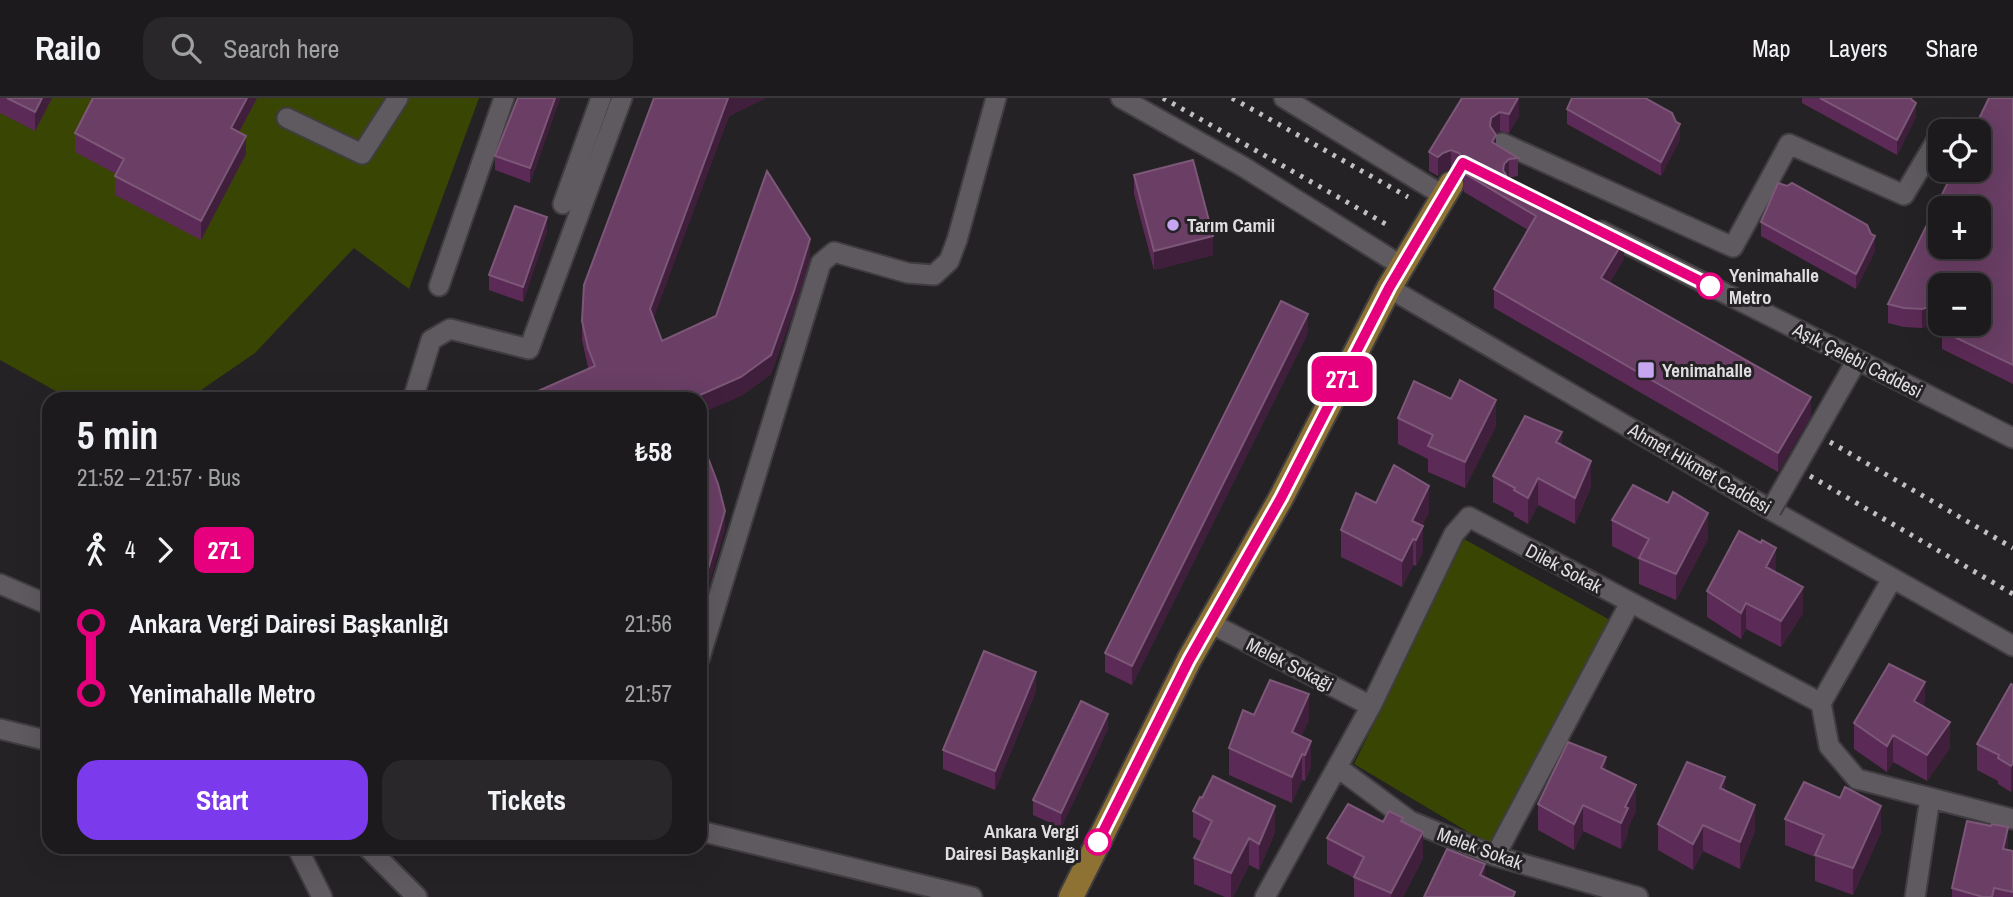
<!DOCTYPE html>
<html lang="en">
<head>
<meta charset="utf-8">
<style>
  body { margin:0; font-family:"Archivo Narrow",sans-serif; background:#292729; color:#f1f3f6; height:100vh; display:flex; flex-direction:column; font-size:26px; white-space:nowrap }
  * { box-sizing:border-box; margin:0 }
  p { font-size:23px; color:#a0a1a3 }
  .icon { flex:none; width:38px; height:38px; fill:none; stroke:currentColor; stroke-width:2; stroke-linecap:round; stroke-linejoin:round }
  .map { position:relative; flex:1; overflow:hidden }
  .panel { position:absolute; left:42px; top:294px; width:665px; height:462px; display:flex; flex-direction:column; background:#1c1a1c; border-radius:21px; box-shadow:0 7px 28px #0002,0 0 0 2px #3a383b }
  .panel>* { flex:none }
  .badge { padding:0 14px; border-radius:10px; font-size:24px; line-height:46px }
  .fabs { position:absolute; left:1928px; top:21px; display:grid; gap:14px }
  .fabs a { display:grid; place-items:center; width:63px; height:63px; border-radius:14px; background:#1c1a1c; box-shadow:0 7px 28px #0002,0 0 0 2px #3a383b; font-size:35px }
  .map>.badge { position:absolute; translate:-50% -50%; box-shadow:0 0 0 4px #fff }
  .legs { display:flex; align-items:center; gap:10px; height:77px; padding:0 35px; font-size:23px }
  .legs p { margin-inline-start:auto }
  .overview { display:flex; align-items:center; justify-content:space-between; height:119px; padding:0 35px }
  h1 { font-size:38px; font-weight:700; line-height:52px }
  .cta { display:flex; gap:14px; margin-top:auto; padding:14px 35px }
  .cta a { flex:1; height:80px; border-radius:21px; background:#7c3aed; color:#fff; font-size:28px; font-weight:700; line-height:80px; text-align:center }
  .cta a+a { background:#292729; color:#f1f3f6 }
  ul { padding:0 35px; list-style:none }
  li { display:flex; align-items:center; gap:24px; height:70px; font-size:26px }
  li i { display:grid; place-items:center; width:10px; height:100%; margin:0 9px; background:currentColor }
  li i::after { content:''; width:18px; height:18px; margin:-9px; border:5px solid; border-radius:50%; background:#1c1a1c }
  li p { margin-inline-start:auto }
  li:first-child i { background:linear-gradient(#0000 50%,currentColor 0) }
  li:last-child i { background:linear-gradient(currentColor 50%,#0000 0) }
  header { display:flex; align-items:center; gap:42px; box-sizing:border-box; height:98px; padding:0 35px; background:#1c1a1c; border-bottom:2px solid #3a383b }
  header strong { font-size:33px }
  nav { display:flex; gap:38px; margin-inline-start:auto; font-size:24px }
  .search { width:490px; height:63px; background:#292729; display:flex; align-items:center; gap:18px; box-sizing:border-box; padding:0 24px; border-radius:21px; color:#a0a1a3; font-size:26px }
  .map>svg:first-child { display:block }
  .green { fill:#394502 }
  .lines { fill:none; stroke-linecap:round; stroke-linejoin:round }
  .minor-casing { stroke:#403d40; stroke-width:23 }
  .major-casing { stroke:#403d40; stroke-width:28 }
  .minor { stroke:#5e5a5f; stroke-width:19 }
  .major { stroke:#8d7233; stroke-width:24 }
  .rail { stroke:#c2bfc2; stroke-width:5; stroke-dasharray:3.5 7; stroke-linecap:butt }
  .minor-bridge-casing { stroke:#403d40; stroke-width:23; stroke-linecap:butt }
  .minor-bridge { stroke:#5e5a5f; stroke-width:19 }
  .wall { fill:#5c2a56 }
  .shaded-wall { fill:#401f3c }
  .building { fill:#6a3e65; stroke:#7c5778; stroke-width:2; fill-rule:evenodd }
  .line-1-casing { stroke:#fff; stroke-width:16 }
  .line-1 { stroke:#e6007e; stroke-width:10 }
  .poi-dot { fill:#c6a6f0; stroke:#252225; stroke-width:2.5 }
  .stop-1-dot { fill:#fff; stroke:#e6007e; stroke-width:3.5 }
  .labels { text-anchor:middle; stroke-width:6; stroke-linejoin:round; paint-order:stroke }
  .poi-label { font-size:19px; font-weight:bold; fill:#dfdde0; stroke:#252225; text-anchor:start }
  .stop-label { font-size:19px; font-weight:bold; fill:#dfdde0; stroke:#252225; text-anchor:start }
  .street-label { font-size:19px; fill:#dfdde0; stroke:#252225 }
</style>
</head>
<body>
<header>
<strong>Railo</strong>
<div class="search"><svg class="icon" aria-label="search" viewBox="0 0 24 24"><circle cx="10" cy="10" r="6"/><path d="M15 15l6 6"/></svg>Search here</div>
<nav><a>Map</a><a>Layers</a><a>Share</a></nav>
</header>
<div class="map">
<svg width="2013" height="799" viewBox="0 0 2013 799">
  <rect width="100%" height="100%" fill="#252225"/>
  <path class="green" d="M0,0H479L409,191L354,150L255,255L188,301H70L0,262Z
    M1464,441L1610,522L1490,747L1354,666Z"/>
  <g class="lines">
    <g class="minor-casing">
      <path id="minor" d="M1121,0L1242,68L1402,168
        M1284,0L1444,98
        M287,20L362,56L398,0
        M1502,45L1733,149L1789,46L1904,97L1941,35
        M563,106L601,0
        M1601,133L2013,340
        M439,188L504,0
        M1389,190L1771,412L2013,548
        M413,301L431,242L450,231L529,251L622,0
        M0,486L49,507
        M1210,525L1371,608
        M700,559L821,165L834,154L908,175L934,177L949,163L957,142L996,0
        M1821,605L1829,648L1857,681L2013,721
        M1821,605L1892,481
        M0,631L49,643
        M1337,669L1410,723L1495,758L1638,799
        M700,733L972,799
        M297,749L322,799
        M367,749L417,799
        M1495,758L1630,505
        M1265,799L1371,608L1454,436L1469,419L1821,605
        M1915,799L1930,700"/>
    </g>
    <g class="major-casing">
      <path id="major" d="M1071,799L1189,562L1281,400L1389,190L1451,86"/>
    </g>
    <use href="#minor" class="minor"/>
    <use href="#major" class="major"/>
    <path class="rail" d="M1163,0L1391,129
      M1232,0L1408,99
      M1830,344L2013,450
      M1810,378L2013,496"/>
    <g class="minor-bridge-casing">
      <path id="minor-bridge" d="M1771,412L1857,262"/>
    </g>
    <use href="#minor-bridge" class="minor-bridge"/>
  </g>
  <path class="wall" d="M0,0H52L35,33L0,15Z
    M257,0L239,34L246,56L201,142L115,97V78L116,76L75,54V35Z
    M560,0L530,85L495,72V58Z
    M654,0H766L729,18L653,220L662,243L716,218L810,160L794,212L771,276L741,298L588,271V269L582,242V223Z
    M1462,0L1519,18L1509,35L1500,33L1496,36V47L1518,60V78L1508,80L1624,161L1610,184L1811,318L1778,374L1494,210V191L1528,132L1464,94V82L1459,74L1451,71L1443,73L1438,78L1429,73V54Z
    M1802,0H1911L1916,19L1897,57L1802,5Z
    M2013,0V286L1942,251V233L1979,226L1941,187V224L1922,230L1904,229L1888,225V206Z
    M1567,11L1680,41L1661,78L1567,26Z
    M1134,77L1213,157L1154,172L1134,96Z
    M1761,124L1875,153L1856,191L1761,138Z
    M547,133L523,204L489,192V177Z
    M1308,235L1132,587L1105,574V555Z
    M1398,320L1496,328L1465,390L1428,374V361L1398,346Z
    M1562,347L1591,389L1575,426L1538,407L1528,426L1514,418V415L1493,404V378Z
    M1376,405L1429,414L1422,428L1423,454L1416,468L1413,467L1402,489L1341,459V432Z
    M1612,422L1708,441L1676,502L1639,486V462L1612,448Z
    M1776,475L1803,515L1781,549L1746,531L1741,541L1707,519V493Z
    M2013,587V691L2011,694L1998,686V683L1977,672V646Z
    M1036,593L995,692L943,671V652Z
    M1925,609L1950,650L1927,683L1893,664L1887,674L1854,651V625Z
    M1254,617L1309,622L1301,638L1311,669L1305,683L1302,682L1292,705L1229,677V650Z
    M1108,631L1061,730L1033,717V702Z
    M1606,672L1636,713L1628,730V736L1621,751L1583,733L1574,752L1538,732V706Z
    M1725,692L1755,733L1740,771L1703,753L1693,772L1658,752V726Z
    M1193,713L1275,734L1259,772L1249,767L1233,799H1225L1194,786V760L1202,744L1193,739Z
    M1785,721L1881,734L1853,797L1815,783V759L1785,747Z
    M1383,724H1403L1423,760L1403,799H1354V780L1327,766V740Z
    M2008,752L2013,753V799H1952V790Z"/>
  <path class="shaded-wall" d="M42,0H52L35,33V14Z
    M247,0H257L231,49V30Z
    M555,0H560L530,85V70Z
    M728,0H766L729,18L650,230V211Z
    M1519,0V18L1509,35V16Z
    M1916,5V19L1897,57V42Z
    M1500,14V33L1491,39L1490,28L1491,20Z
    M1680,26V41L1661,78V64Z
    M1496,37V56L1492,44Z
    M246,38V56L201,142V123Z
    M1451,52V71L1443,73L1438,78V59L1443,55Z
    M1509,61V79L1504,85L1503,72L1504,66Z
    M547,119V133L523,204V189Z
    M1213,138V157L1154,172V153Z
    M1875,138V153L1856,191V176Z
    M810,141V160L794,212L771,276L741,298L700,316V301H691Z
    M1624,142V161L1601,199V180Z
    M1941,205V224L1922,230V211Z
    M1308,216V235L1132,587V568Z
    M1811,299V318L1778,374V355Z
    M1496,302V328L1465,390V364Z
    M1562,334V360L1556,344Z
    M1591,363V389L1575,426V400Z
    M1538,380V407L1528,426V400Z
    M1429,388V414L1415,442L1413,441V467L1402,489V463L1412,423Z
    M725,413V432L700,518V499Z
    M1708,415V441L1676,502V476Z
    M1423,428V454L1416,468V442Z
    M1776,450V476L1766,469Z
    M1803,489V515L1781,549V523Z
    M1746,505V531L1741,541V515Z
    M1036,574V593L995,692V673Z
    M1925,584V610L1914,603Z
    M1309,596V622L1292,660V634Z
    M1108,616V631L1061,730V715Z
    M1950,624V650L1927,683V657Z
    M1893,637V664L1887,674V648Z
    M1311,643V669L1305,683V657Z
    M1302,656V682L1292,705V679Z
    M1606,659V685L1601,670Z
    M2013,665V691L2011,694V668Z
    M1725,679V705L1720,690Z
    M1636,687V713L1628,730V736L1621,751V725L1625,709Z
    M1583,707V733L1574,752V726Z
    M1755,707V733L1740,771V744Z
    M1275,708V734L1259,772V746Z
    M1881,708V734L1853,797V770Z
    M1703,727V753L1693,772V746Z
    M2008,729V755L2003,751Z
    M1423,734V760L1403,799H1391V795Z
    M1249,740V767L1233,799H1231V775Z
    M1485,766V792L1480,777Z"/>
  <path class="building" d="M7,0H42L35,14Z
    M93,0H247L231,30L246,38L201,123L115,78L124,61L75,35Z
    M518,0H555L530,70L495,58Z
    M654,0H728L650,211L662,243L716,218L767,73L810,141L794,193L771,257L741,279L691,301H520L595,268L588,250L582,223L584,187Z
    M1462,0H1518L1509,16L1500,14L1491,20L1490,28L1496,37L1492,44L1518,60L1509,61L1504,66L1503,72L1509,82L1593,124L1624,142L1601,180L1811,299L1778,355L1494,191L1536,118L1464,75L1466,67L1459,55L1451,52L1443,55L1438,59L1429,54Z
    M1572,0H1645L1672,15L1676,24L1680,26L1661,64L1567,11Z
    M1820,0H1911L1912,2L1916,5L1897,42Z
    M1989,0H2013V267L1942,233L1946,226H1979V187H1941V205L1922,211L1904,210L1888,206L1954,72H1979V33H1973ZM1941,110H1979V149H1941Z
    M1193,62L1213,138L1154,153L1134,77Z
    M1778,85L1787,88L1792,85L1867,127L1871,136L1875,138L1856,176L1761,124Z
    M515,108L547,119L523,189L489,177Z
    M1281,203L1308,216L1132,568L1105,555Z
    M1460,282L1496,302L1465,364L1428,348L1433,337L1398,320L1414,283L1451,301Z
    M1525,318L1562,334L1556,344L1591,363L1575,400L1538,380L1528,400L1514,392L1515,390L1493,378Z
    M700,339L718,386L725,413L700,499Z
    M1394,367L1429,388L1412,423L1423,428L1416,442L1413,441L1402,463L1341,432L1356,395L1376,405Z
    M1633,387L1668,405L1673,394L1708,415L1676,476L1639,460L1649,441L1612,422Z
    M1739,433L1761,445L1762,442L1776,450L1766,469L1803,489L1781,523L1746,505L1741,515L1707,493Z
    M984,553L1036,574L995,673L943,652Z
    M1889,566L1925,584L1914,603L1950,624L1927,657L1893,637L1887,648L1854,625Z
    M1270,582L1309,596L1292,634L1311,643L1305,657L1302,656L1292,679L1229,650L1243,612L1254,617Z
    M2011,586L2013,587V665L2011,668L1998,660L1999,657L1977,646Z
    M1081,603L1108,616L1061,715L1033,702Z
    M1568,644L1606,659L1601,670L1636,687L1625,709L1628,710L1621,725L1583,707L1574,726L1538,706Z
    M1687,664L1725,679L1720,690L1755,707L1740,744L1703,727L1693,746L1658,726Z
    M1213,678L1275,708L1259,746L1249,740L1231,775L1194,760L1212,723L1193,713L1200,699L1202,700Z
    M1804,684L1840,700L1845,689L1881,708L1853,770L1815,757L1824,737L1785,721Z
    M1348,706L1383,724L1389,713L1403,720L1401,723L1423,734L1391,795L1354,779L1364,759L1327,740Z
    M1967,723L1991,728L1992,726L2008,729L2003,751L2013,753V794L1994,790L1992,799H1983L1952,790Z
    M1447,751L1485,766L1480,777L1515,794L1513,799H1424Z"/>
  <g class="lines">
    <g class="line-1-casing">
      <path id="line-1" d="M1098,744L1189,562L1281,400L1389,190L1463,65L1710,188"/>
    </g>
    <use href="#line-1" class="line-1"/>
  </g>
  <g class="poi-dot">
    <circle cx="1173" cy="127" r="7"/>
    <rect x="1637" y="263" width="18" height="18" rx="3.5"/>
  </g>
  <g class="stop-1-dot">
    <circle cx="1710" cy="188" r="12"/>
    <circle cx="1098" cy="744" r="12"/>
  </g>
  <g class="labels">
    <g class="poi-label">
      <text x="1187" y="134">Tarım Camii</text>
      <text x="1662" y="279">Yenimahalle</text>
    </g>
    <g class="stop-label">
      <text x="1729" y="184">Yenimahalle<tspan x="1729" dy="22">Metro</tspan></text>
      <text x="1079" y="740" text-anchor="end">Ankara Vergi<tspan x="1079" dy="22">Dairesi Başkanlığı</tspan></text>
    </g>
    <g class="street-label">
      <text transform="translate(1858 262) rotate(27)" y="7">Aşık Çelebi Caddesi</text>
      <text transform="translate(1700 370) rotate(30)" y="7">Ahmet Hikmet Caddesi</text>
      <text transform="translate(1564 470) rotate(28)" y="7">Dilek Sokak</text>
      <text transform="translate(1290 566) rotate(27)" y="7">Melek Sokaği</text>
      <text transform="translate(1480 750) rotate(20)" y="7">Melek Sokak</text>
    </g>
  </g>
</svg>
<div class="fabs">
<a><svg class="icon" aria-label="locate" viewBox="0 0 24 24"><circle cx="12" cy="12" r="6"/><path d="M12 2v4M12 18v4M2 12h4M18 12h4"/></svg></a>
<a>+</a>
<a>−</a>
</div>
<b class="badge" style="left:1342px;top:281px;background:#e6007e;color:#fff">271</b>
<section class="panel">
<div class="overview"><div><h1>5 min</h1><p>21:52 – 21:57 · Bus</p></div><b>₺58</b></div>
<div class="legs"><svg class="icon" aria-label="walk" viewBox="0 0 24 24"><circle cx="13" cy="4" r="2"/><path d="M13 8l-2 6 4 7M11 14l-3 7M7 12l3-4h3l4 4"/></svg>4<svg class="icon" aria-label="forward" viewBox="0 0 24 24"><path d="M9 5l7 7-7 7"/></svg><b class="badge" style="background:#e6007e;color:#fff">271</b></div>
<ul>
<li><i style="color:#e6007e"></i><b>Ankara Vergi Dairesi Başkanlığı</b><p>21:56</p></li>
<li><i style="color:#e6007e"></i><b>Yenimahalle Metro</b><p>21:57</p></li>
</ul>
<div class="cta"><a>Start</a><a>Tickets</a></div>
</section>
</div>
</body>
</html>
